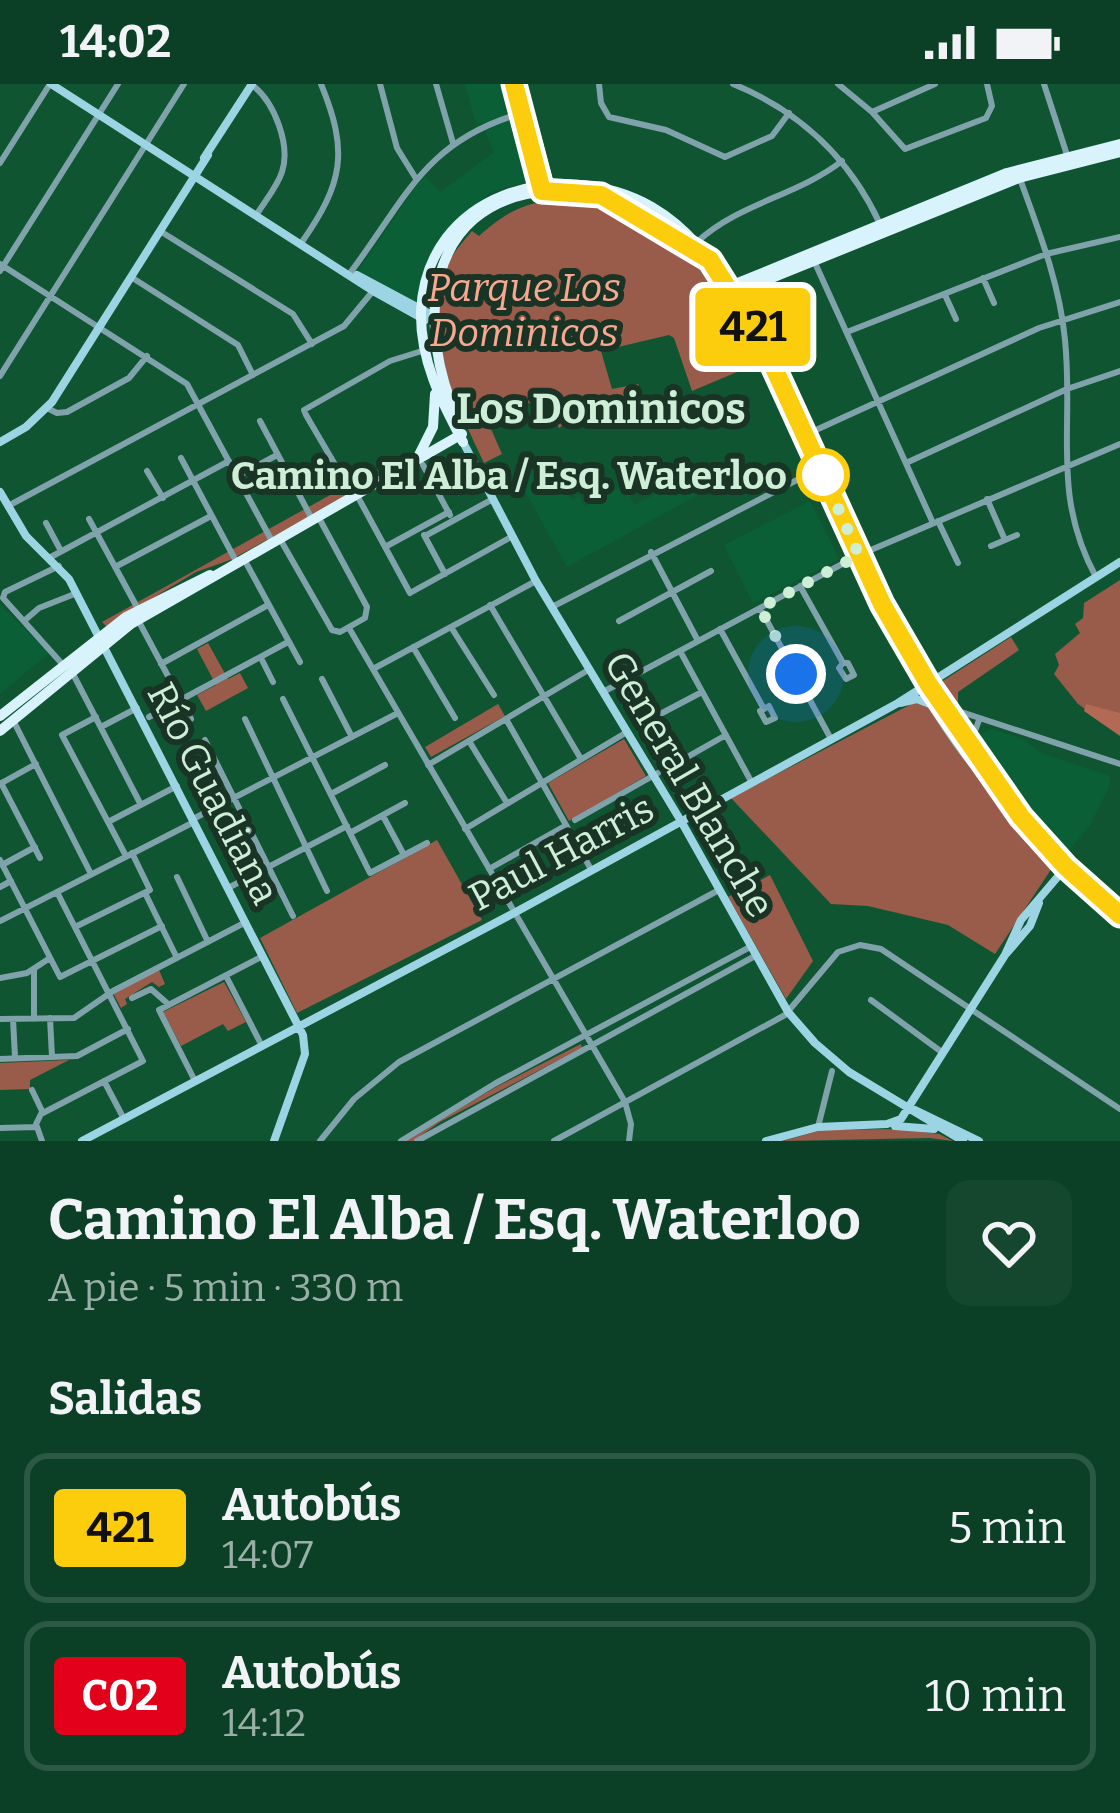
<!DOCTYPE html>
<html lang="es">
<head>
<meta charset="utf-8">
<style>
  body { margin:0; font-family:Bitter,serif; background:#14472e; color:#f1f3f6; height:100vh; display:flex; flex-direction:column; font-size:45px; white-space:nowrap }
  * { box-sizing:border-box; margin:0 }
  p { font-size:39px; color:#9aafa7 }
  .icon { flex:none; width:66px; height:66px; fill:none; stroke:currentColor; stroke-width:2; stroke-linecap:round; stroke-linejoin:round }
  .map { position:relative; height:1057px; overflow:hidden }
  .side { display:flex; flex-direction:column; background:#0b4026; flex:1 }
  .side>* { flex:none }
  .badge { padding:0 24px; border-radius:9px; font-size:42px; line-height:78px }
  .you { position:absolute; width:60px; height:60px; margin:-30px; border:9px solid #fff; border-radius:50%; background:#1a73e8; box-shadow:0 0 0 18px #1a73e833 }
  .map>.badge { position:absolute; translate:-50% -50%; box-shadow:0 0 0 6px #fff }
  h2 { padding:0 48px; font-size:45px; line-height:108px }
  .round { display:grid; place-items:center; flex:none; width:126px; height:126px; border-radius:24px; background:#14472e }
  .headline { display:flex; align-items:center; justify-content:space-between; height:204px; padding:0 48px }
  h1 { font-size:57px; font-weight:700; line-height:90px }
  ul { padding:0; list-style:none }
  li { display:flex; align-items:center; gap:36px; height:150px; margin:0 24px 18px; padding:0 24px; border:6px solid #2b5943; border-radius:24px }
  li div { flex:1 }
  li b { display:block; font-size:45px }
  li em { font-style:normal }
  li .badge { min-width:132px; font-weight:700; text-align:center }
  .status { display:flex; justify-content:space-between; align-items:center; height:84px; padding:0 60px; background:#0b4026; direction:ltr }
  .status svg { height:33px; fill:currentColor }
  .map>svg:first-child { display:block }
  .built { fill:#0b5f37 }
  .green { fill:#995b4a }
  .forest { fill:#b26956 }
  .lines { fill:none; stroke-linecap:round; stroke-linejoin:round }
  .street { stroke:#7fa2ab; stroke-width:6 }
  .secondary { stroke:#9dd4e3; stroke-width:8 }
  .primary { stroke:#d8f3fb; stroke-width:10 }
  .line-casing { stroke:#fff; stroke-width:27 }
  .line { stroke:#fccd0d; stroke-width:18 }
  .walk { stroke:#ceeed8; stroke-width:12; stroke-dasharray:0 21.6 }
  .stop-dot { fill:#fff; stroke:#fccd0d; stroke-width:6 }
  .labels { text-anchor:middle; stroke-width:12; stroke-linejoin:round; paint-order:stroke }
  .park-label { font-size:39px; font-style:italic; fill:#f8a791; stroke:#193424 }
  .stop-label { font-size:39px; font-weight:bold; fill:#ceeed8; stroke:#193424; text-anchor:end }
  .street-label { font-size:39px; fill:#ceeed8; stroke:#193424 }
  .neighbourhood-label { font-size:42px; font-weight:bold; fill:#ceeed8; stroke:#193424 }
</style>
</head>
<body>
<div class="status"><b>14:02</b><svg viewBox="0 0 49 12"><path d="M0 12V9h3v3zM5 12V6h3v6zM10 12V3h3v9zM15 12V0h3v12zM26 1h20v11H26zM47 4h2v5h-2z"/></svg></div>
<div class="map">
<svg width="1120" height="1057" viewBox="0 0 1120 1057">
  <rect width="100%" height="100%" fill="#0f5532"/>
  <path class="built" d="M465,0H511L534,95L491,108L457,136L425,183L416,221L358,187L424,91L440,108L494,68L481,39L476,40Z
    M546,376L552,379L571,416L579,412L585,422L624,401L634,421L705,384L711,393L710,404L567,483L516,391Z
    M810,417L839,475L753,519L724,461Z
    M0,521L49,569L0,610Z
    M992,645L1023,655L1041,669L1110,692L1109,703L1090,741L1064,773L1011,712L976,658L975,653Z"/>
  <path class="green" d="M595,115L664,159L669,153L693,168L737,232L761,278L692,307L674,254L669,251L601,267L612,305L638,300L648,325L625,334L614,310L559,326L563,341L559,344L544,312L488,338L502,370L484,379C457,321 420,252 445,186C450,172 462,159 472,147L479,152C518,116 543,115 595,115Z
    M348,401L350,411L230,476L196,488L106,542L102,538Z
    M1120,496V650L1078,620L1054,590L1059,581L1055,570L1080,549L1075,540L1083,534L1084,519Z
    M1011,553L1019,566L958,608V626L938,600Z
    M208,559L228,595L240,589L248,604L206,627L197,611L216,601L197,565Z
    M923,614L1016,739L1054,781L995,870L948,841L868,822L831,820L731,714Z
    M498,620L505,632L431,673L425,663Z
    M624,655L646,692L569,737L548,699Z
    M437,756L482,836L297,929L260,854Z
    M770,791L813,877L786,915L728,813Z
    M159,886L165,900L159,903L152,898L125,915L127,920L121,924L113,909Z
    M224,898L246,938L228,947L223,940L181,962L163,928Z
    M581,960L582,964L440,1038L413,1057H405L496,1003Z
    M69,976L30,996V1005L0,1006V979Z
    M897,1045L939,1050L953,1057L929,1054L783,1057L822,1046Z"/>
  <path class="forest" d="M1086,620L1120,629V652L1084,627Z"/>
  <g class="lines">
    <path class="street" d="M380,0L397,64L415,93
      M436,0L453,59
      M599,0L601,19L609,33L666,46L725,73L772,52L789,29
      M733,0C800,27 850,75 880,140
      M838,0L872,28L905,65L986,34L992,22L987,0
      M1044,0L1067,71
      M252,1C274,17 291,61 282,88C277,103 265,117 257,130
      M872,28L935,0
      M0,79L50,0
      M1020,95C1039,147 1060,201 1065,256C1074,344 1051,411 1096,493
      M160,147L293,230L312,260
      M302,158C343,99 349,68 321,0
      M697,158C739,119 797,112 842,77
      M815,179L933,439
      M0,180L187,300L273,459
      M0,187L118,0
      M350,189C406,115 424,57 522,29
      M131,193L238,261L253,291
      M983,194L994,219
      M945,211L956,235
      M847,248L1046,170L1120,153
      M425,266L390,277L304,326L306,331L337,384L346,391L410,509L511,453
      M0,292L184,0
      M47,324L57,329L67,328L129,294L147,272
      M260,337L312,435
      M805,351L1039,244L1120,218
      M181,374L237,479
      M906,379L1067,305L1120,287
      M423,381L450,431
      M147,387L163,414
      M238,392L277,371
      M987,415L1005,456
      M8,422L344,242L373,207
      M89,435L138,525
      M938,437L958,479
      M46,439L61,467
      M424,451L445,490
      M425,452L493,415
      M280,455L332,546L340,548L365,534L367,523L319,434
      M991,462L1017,451
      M385,463L449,428
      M651,468L697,555
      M49,474L229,377
      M244,475L300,578
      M59,482L5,508L3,514L64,582
      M115,483L211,432
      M800,502L843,579H848L854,591L846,595L839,584L843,579
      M490,521L581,675
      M552,523L820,384
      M760,524L831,655
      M138,536L191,635
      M24,537L39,524L77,509
      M619,537L711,487
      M451,543L494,611
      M349,544L625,1018L631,1040L629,1057
      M720,545L764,625L760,627L766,638L775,634L769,622L764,625
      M413,563L455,634
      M680,567L752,699
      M261,574L273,598
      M161,580L268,521
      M373,585L536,497
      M73,590L141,721
      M322,595L352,653
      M603,608L859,471L1120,360
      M283,615L370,789L427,759
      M943,622L1120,680
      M96,633L62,651L126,772
      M149,633L288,558
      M245,635L327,807
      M506,635L592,787
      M14,638L91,790
      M645,638L702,608
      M101,643L137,624
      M962,653L975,647L979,636
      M205,656L293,832
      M469,657L507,719
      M428,681L590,585
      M668,684L726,651
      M1,699L40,774
      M0,700L36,680
      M331,710L385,681
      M383,732L404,771
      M193,735L398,629
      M575,736L658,689
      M108,738L177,702
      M465,745L627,648
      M350,749L405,719
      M0,776L60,893L162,842
      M2,781L35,763
      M489,785L563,743
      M177,793L208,858
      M0,803L11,797
      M228,804L347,742
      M145,809L177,874
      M0,837L194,738
      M75,843L150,806L132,769
      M34,885V935
      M226,892L262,962
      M0,894L27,889L50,874
      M132,914L151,905L168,920
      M871,916L943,969
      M50,934L52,973
      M0,935L74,934L113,907L246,838
      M13,935L15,973
      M0,975L77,972L128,945
      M104,997L124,1035
      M195,997L159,926L263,872
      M32,1006L43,1029
      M818,1043L832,987
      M0,1044L36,1043
      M42,1057L36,1040L41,1030L143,977L57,808
      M320,1057L354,1015L399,978L719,806
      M401,1057L496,999L750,863
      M417,1057L755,872
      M554,1057L785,931L838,868L860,861L881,865L1120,1025"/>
    <path class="secondary" d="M51,0L373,207L425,236
      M204,74L252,0
      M357,191L432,231
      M732,210C784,293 818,385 860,472C920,600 1009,742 1120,831
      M0,358L26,343L52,318L208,71
      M463,358L536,497L681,737L788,928L815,959L849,988L963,1057
      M0,408L26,452L69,495L303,951L305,970L274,1057
      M889,538C909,592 966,682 1009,720
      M900,619L917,615L930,620
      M1006,870L1030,842L1039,819
      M911,1024L979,1057
      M895,1042L934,1045
      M82,1057L514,829L898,619L1120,478
      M766,1057L818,1043L887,1040L901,1035L1005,871L1021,836L1066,783"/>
    <path class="primary" d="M514,0L541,104
      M522,0L550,104
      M728,203L1007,89L1120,60
      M458,335C416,245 422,119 546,107
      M463,358C441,317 420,276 421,228C426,109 560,71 652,123C688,144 711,175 732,210L1019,94L1120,68
      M419,371L433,343L435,310
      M0,632L126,533L210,491
      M0,647L131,540L462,350"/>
  </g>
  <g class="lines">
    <g class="line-casing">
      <path id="line" d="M514,0L542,107L601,111L710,176L764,262L882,520L929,601L1021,733L1066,783L1120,831"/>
    </g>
    <use href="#line" class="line"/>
    <path class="walk" d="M796,590L760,524L859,471L820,384L823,391"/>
  </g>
  <circle class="stop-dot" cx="823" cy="391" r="24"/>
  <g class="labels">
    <g class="park-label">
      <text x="524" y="217">Parque Los<tspan x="524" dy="45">Dominicos</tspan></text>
    </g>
    <g class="stop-label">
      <text x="787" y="405">Camino El Alba / Esq. Waterloo</text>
    </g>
    <g class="street-label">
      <text transform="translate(690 700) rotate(60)" y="14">General Blanche</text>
      <text transform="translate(214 709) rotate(63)" y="14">Río Guadiana</text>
      <text transform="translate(561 768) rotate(-28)" y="14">Paul Harris</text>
    </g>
    <g class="neighbourhood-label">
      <text x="601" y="339">Los Dominicos</text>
    </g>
  </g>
</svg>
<div class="you" style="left:796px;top:590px"></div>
<b class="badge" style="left:753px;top:243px;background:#fccd0d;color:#111">421</b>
</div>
<section class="side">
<div class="headline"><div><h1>Camino El Alba / Esq. Waterloo</h1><p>A pie · 5 min · 330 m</p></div><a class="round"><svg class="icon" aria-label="heart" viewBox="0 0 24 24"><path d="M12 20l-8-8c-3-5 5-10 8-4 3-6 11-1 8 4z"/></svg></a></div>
<h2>Salidas</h2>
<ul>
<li><span class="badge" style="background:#fccd0d;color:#111">421</span><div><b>Autobús</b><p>14:07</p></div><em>5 min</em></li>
<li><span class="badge" style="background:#e2001a;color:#fff">C02</span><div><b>Autobús</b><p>14:12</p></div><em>10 min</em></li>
</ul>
</section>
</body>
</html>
